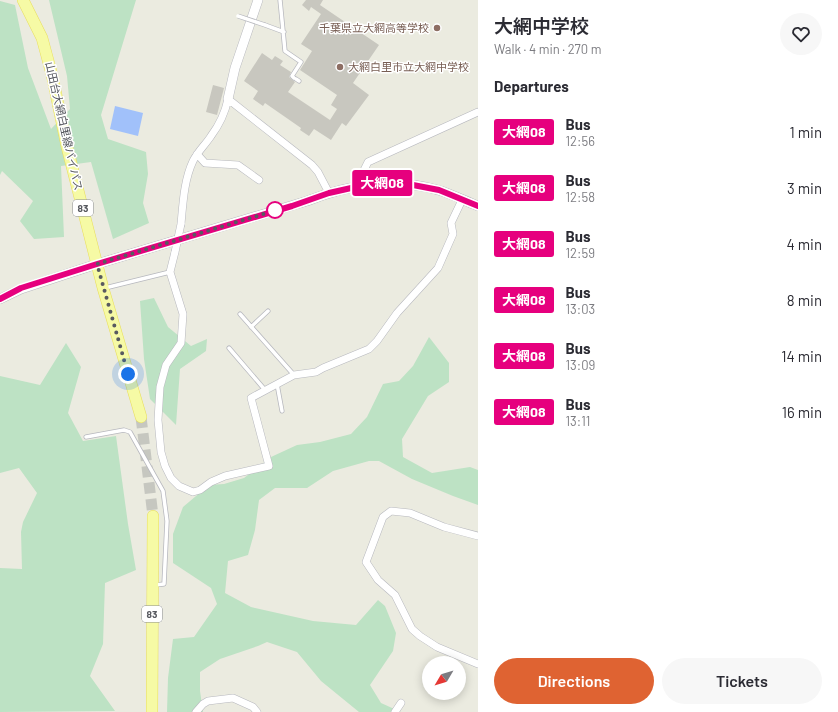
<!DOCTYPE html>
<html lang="en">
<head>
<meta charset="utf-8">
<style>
  body { margin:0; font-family:Barlow,"Noto Sans JP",sans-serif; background:#f7f7f7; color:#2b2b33; height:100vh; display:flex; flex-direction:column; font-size:15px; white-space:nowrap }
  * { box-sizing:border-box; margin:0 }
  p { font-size:13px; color:#7c7c81 }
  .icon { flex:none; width:22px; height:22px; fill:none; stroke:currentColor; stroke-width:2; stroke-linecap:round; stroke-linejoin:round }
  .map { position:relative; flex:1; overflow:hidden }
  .panel { display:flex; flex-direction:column; background:#fff; width:360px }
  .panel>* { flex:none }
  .badge { padding:0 8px; border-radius:3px; font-size:14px; line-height:26px }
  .needle { width:26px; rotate:232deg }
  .controls { position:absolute; left:422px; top:656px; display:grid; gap:8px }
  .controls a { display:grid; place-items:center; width:44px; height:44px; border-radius:50%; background:#fff; box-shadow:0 2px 10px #0003; font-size:20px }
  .you { position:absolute; width:20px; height:20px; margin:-10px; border:3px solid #fff; border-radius:50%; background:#1a73e8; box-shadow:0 0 0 6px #1a73e833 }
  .map>.badge { position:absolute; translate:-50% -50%; box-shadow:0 0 0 2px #fff }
  h2 { padding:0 16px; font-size:15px; line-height:36px }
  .round { display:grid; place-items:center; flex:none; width:42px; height:42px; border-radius:21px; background:#f7f7f7 }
  .overview { display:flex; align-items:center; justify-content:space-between; height:68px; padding:0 16px }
  h1 { font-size:19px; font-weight:600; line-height:30px }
  .button { display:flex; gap:8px; margin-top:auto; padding:8px 16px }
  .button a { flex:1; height:46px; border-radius:24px; background:#df6332; color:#fff; font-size:16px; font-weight:600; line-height:46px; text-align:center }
  .button a+a { background:#f7f7f7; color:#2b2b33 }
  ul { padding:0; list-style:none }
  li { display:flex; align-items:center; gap:12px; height:56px; padding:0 16px }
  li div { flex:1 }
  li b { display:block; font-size:15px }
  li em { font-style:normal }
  li .badge { min-width:44px; font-weight:700; text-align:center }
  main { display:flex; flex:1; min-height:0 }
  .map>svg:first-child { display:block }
  .green { fill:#bde2c4 }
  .water { fill:#a1c1fa }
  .building { fill:#c8c7bf }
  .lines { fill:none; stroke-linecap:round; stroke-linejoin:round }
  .primary-tunnel { stroke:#c6c7c0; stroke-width:11; stroke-dasharray:11 5.5; stroke-linecap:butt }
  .service-casing { stroke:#b7b8be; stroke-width:5 }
  .minor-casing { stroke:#b7b8be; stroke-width:8 }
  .tertiary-casing { stroke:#b7b8be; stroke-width:10 }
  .primary-casing { stroke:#e9de5b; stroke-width:12 }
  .service { stroke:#fff; stroke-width:3.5 }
  .minor { stroke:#fff; stroke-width:7 }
  .tertiary { stroke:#fff; stroke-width:9 }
  .primary { stroke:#f6faa5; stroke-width:11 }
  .service-bridge-casing { stroke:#b7b8be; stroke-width:5; stroke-linecap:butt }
  .minor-bridge-casing { stroke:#b7b8be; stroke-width:8; stroke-linecap:butt }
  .service-bridge { stroke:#fff; stroke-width:3.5 }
  .minor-bridge { stroke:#fff; stroke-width:7 }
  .line-casing { stroke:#fff; stroke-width:9 }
  .line { stroke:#e6007e; stroke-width:6 }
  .walk { stroke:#585a60; stroke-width:4; stroke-dasharray:0 7.2 }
  .education-dot { fill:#8d6e63; stroke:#fff; stroke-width:1.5 }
  .stop-dot { fill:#fff; stroke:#e6007e; stroke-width:2 }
  .labels { text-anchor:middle; stroke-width:3; stroke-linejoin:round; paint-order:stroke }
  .shield { fill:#fff; stroke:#8a8c90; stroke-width:1 }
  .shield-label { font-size:10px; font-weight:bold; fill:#585a60 }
  .education-label { font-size:11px; fill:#785e54; stroke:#fff; text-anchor:end }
  .street-label { font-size:11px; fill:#585a60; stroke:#fff }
</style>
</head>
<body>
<main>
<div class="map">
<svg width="478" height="712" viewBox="0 0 478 712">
  <rect width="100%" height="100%" fill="#ebebe0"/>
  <path class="green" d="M49,0H136L101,115L108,139L146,152L148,174L143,203L149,223L113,239L91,162L61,166L64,237L34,239L20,221L33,201L2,171L0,175V1L15,5L28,68L51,129L70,109L67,76Z
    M154,298L168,327L191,346L207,339L206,351L180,369L176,425L150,399L144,359L140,301Z
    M429,337L449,363V382L428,396L402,439L403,457L432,473L470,467L478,470V505L453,496L412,479L379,461H369L333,471L307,488H275L259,500L255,530L248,555L228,561L225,593L251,607L313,621L356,625L378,600L385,606L396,633L393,651L370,685L381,703L401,712H359L321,681L297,652L267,642L258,646L220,659L200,672V691L203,712H167L168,678L173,639L194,637L217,604L211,588L173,563V534L183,507L209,485L224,484L244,478L271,457L297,445L320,442L351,434L367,417L383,384L399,381L413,366Z
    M66,343L81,367L68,413L83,441L116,436L128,524L136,570L105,583L103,644L90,676L115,711L0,712V568L22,569L21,532L23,522L37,493L19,468L0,473V376L40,385Z"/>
  <path class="water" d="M115,106L143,113L138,136L110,129Z"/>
  <path class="building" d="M306,0H323L320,5L379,45L353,83L369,95L346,126L342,123L331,140L314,129L309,136L300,130L301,128L265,103L263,106L253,99L258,91L244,81L262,53L272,60L275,56L283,61L280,65L291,72L289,77L295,82L288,92L330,120L337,109L331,105L337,95L300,70L312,51L301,44L321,14L311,7L309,11L302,5Z
    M213,85L224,88L217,115L206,112Z"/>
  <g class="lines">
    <path class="primary-tunnel" d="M141,417L153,516"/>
    <g class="service-casing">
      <path id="service" d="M280,0L285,51L301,62L292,76L294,78
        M265,25L284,32
        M296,79L299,81
        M105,288L170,272
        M240,314L294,375
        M251,327L268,311
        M229,348L265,390
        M277,384L282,411
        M86,437L124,430L130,432L163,491L167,521L164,584L155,585"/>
    </g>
    <g class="minor-casing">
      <path id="minor" d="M197,154L205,163L238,165L259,180
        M367,184L364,170L368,162L478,112
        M181,224C183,203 184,180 193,161C198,151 206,144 211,136C220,124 225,113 228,99L312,165L318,172L329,193
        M175,252L170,272L183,314L181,343L166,365L160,387L158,420L161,452L165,466L171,478L179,486L193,492L200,490L211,482L225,476L269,466L251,398L294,375L316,372L323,368L369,349L377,341L397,313L438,268L453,234L451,223L462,200
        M478,536L444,527L410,513L391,511L383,517L366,562L378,580L395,595L412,629L420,636L437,647L478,664
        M196,712L203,704L208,701L233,698L253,707L257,712
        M395,712L401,703"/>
    </g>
    <g class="tertiary-casing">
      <path id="tertiary" d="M228,99L235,68L258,0
        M0,299L21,289L97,264L307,201C351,184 391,177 438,190C452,194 465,201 478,206"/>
    </g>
    <g class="primary-casing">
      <path id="primary" d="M23,0L42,38L52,75L67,147L103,288L141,417
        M152,712L153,516"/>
    </g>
    <use href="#service" class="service"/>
    <use href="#minor" class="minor"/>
    <use href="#tertiary" class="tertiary"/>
    <use href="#primary" class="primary"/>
    <g class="service-bridge-casing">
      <path id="service-bridge" d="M238,16L265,25"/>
    </g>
    <g class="minor-bridge-casing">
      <path id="minor-bridge" d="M175,252L181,224"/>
    </g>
    <use href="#service-bridge" class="service-bridge"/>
    <use href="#minor-bridge" class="minor-bridge"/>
  </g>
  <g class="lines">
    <g class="line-casing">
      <path id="line" d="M0,299L21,288L97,264L292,206L329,193L369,184L398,183L413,185L439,190L478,206"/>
    </g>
    <use href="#line" class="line"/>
    <path class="walk" d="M128,374L97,264L277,210H275"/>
  </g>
  <g class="education-dot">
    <circle cx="437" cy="28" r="4"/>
    <circle cx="340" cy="67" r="4"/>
  </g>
  <circle class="stop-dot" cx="275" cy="210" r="8"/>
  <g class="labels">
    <g class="shield">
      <rect x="73" y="200" width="20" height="16" rx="3"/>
      <rect x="142" y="606" width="20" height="16" rx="3"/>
    </g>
    <g class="shield-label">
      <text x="83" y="212">83</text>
      <text x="152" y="618">83</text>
    </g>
    <g class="education-label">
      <text x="429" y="32">千葉県立大網高等学校</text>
      <text x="348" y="71" text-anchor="start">大網白里市立大網中学校</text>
    </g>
    <g class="street-label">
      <text transform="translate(64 126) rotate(77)" y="4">山田台大網白里線バイパス</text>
    </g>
  </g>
</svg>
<div class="controls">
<a><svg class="needle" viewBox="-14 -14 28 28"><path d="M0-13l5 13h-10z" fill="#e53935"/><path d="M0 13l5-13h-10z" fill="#7c7c81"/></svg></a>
</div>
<div class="you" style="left:128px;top:374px"></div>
<b class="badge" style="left:382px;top:183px;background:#e6007e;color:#fff">大網08</b>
</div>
<section class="panel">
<div class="overview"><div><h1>大網中学校</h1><p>Walk · 4 min · 270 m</p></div><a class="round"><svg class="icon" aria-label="heart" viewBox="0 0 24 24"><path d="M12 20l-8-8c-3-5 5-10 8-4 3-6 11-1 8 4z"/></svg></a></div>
<h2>Departures</h2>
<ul>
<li><span class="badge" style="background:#e6007e;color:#fff">大網08</span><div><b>Bus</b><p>12:56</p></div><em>1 min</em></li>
<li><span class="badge" style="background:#e6007e;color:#fff">大網08</span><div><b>Bus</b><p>12:58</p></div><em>3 min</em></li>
<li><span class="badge" style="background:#e6007e;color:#fff">大網08</span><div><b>Bus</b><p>12:59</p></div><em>4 min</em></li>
<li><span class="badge" style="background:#e6007e;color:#fff">大網08</span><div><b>Bus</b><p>13:03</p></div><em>8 min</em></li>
<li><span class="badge" style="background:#e6007e;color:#fff">大網08</span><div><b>Bus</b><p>13:09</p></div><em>14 min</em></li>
<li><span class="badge" style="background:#e6007e;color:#fff">大網08</span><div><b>Bus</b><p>13:11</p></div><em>16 min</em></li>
</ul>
<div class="button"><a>Directions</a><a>Tickets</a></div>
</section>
</main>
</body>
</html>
